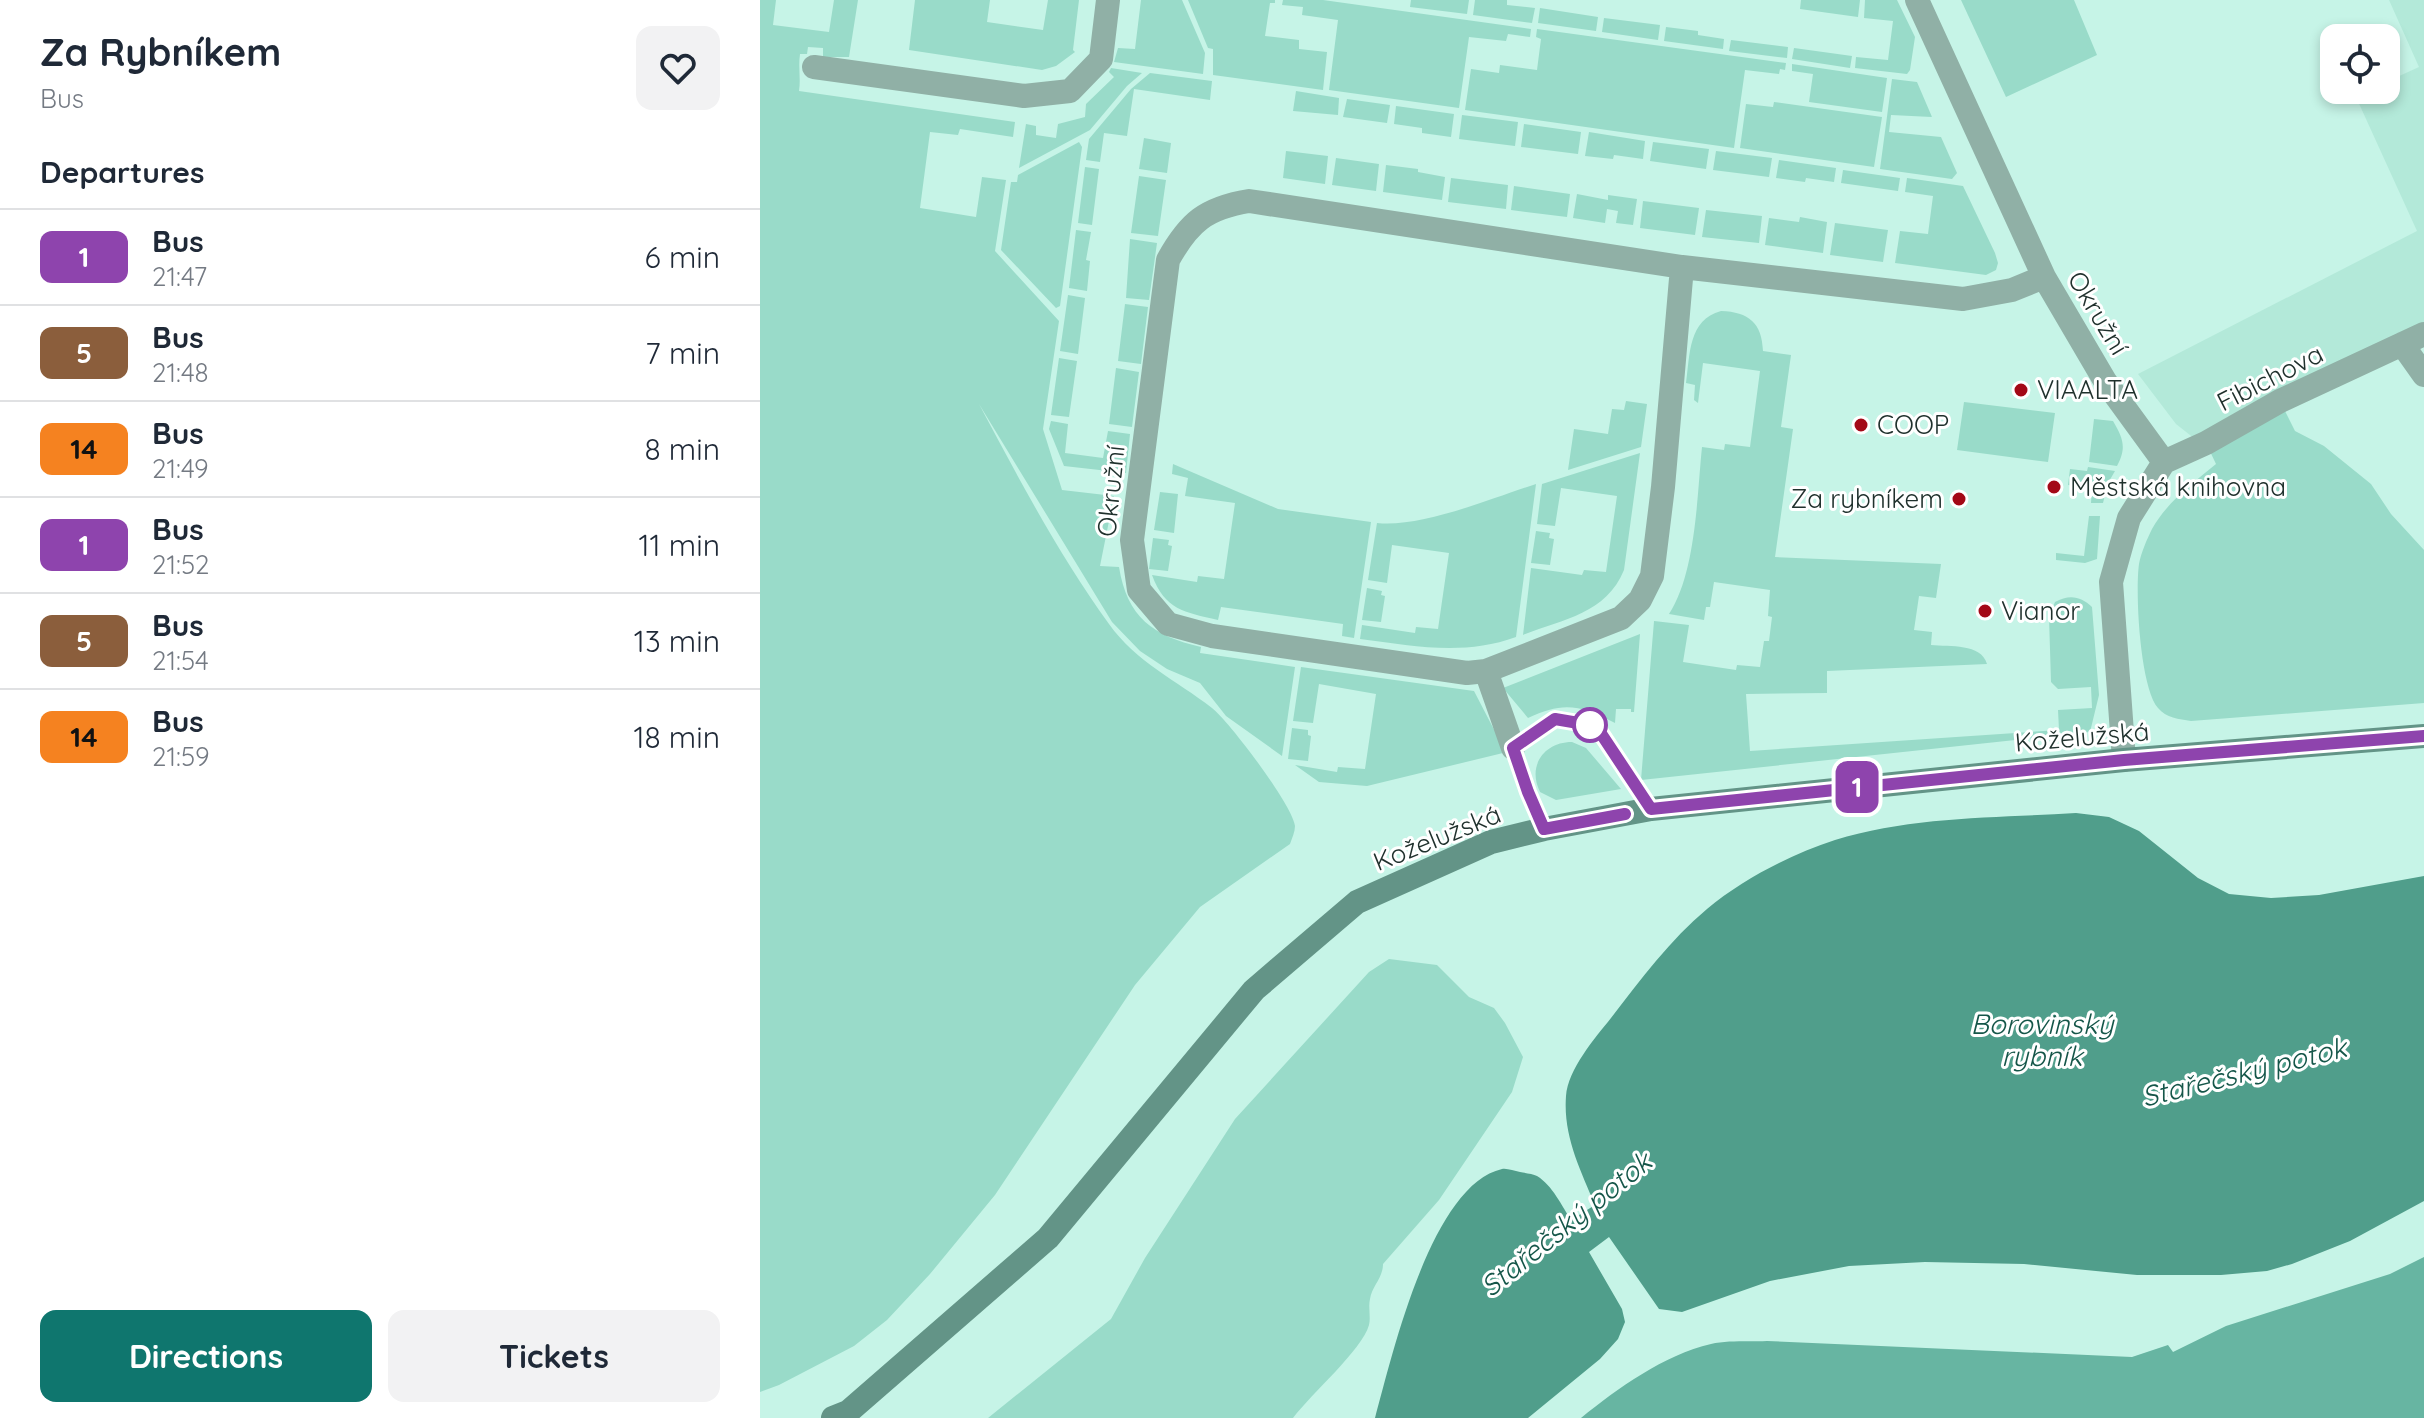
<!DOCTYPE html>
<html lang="en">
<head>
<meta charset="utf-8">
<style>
  body { margin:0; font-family:Quicksand,sans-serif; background:#f2f2f3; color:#1f2937; height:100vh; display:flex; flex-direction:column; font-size:30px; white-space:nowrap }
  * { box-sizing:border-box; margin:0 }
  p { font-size:26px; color:#747a83 }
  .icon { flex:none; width:44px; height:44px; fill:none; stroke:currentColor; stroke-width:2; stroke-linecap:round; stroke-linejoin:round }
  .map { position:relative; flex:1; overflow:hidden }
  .side { display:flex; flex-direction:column; background:#fff; width:760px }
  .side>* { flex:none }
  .badge { padding:0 16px; border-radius:12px; font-size:28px; line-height:52px }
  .controls { position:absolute; left:1560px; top:24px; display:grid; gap:16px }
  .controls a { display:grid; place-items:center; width:80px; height:80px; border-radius:16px; background:#fff; box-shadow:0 4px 12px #0003; font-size:40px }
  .map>.badge { position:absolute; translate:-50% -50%; box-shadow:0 0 0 4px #fff }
  h2 { padding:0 40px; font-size:30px; line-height:72px }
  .round { display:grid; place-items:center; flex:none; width:84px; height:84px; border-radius:16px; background:#f2f2f3 }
  .head { display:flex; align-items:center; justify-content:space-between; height:136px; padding:0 40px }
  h1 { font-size:38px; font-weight:800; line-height:60px }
  .button { display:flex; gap:16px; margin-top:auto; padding:16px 40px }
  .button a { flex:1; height:92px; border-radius:16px; background:#0f766e; color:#fff; font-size:32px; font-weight:800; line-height:92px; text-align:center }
  .button a+a { background:#f2f2f3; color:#1f2937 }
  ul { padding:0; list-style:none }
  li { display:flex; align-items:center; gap:24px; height:96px; padding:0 40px; border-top:2px solid #e0e1e3 }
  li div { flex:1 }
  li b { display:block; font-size:30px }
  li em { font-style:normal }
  li .badge { min-width:88px; font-weight:700; text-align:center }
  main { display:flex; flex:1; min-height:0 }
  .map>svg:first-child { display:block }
  .built { fill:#b3e9d9 }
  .green { fill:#99dbc9 }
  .forest { fill:#67b5a2 }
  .water { fill:#509e8b }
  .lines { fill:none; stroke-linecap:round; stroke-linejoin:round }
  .minor { stroke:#90b0a6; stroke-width:24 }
  .secondary { stroke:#639487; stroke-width:24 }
  .line-casing { stroke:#fff; stroke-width:18 }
  .line { stroke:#8e44ad; stroke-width:12 }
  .poi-dot { fill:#a30917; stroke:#fff; stroke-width:3 }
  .stop-dot { fill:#fff; stroke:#8e44ad; stroke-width:4 }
  .labels { text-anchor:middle; stroke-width:6; stroke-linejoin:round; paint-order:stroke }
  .street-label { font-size:26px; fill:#20312d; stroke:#fff }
  .poi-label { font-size:26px; fill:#20312d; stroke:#fff; text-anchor:start }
  .water-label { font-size:28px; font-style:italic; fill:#155649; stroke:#fff }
</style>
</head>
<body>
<main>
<section class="side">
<div class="head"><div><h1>Za Rybníkem</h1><p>Bus</p></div><a class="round"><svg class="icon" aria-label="heart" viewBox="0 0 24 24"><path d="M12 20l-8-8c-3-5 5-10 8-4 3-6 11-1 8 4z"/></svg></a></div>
<h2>Departures</h2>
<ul>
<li><span class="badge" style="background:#8e44ad;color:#fff">1</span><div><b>Bus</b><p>21:47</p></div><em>6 min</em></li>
<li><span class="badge" style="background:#8b5e3c;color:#fff">5</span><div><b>Bus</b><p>21:48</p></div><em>7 min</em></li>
<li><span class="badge" style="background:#f58220;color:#111">14</span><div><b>Bus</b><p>21:49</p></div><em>8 min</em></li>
<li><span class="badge" style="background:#8e44ad;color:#fff">1</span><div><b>Bus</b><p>21:52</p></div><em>11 min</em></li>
<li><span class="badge" style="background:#8b5e3c;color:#fff">5</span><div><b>Bus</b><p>21:54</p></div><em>13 min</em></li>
<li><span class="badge" style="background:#f58220;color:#111">14</span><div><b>Bus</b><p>21:59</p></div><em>18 min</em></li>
</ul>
<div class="button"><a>Directions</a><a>Tickets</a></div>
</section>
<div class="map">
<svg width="1664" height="1418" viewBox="0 0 1664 1418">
  <rect width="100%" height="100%" fill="#c6f4e7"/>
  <path class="built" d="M1629,0H1664V334L1435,439L1416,424L1378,374L1657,231L1596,97L1610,90H1626V82L1659,67Z"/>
  <path class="green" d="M0,0H16L13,25L69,32L74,0H98L89,57H63V48L48,47L47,54H40C38,68 41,78 39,91L255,122L253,137L200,129L198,135L170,132L160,208L216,217L222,177L246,180L235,251L299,321L283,429L302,490L354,496L340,566L359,567C367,617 393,636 441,647L440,653L535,667L522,756L466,716L440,683L407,669L380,651L352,622L219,404C259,479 299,555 349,624C376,662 416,680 452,708C469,721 533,806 535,826C535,832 532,838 530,844L440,907L375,985L235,1195L170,1274L127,1320L94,1346L19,1385L0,1392Z
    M155,0H230L227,22L283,30L288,0H319L313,50L315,52L296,66L282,70L149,50Z
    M381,0H422L445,53L443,74L354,62L358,48L375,49Z
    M428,0H515V3H510L505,36L539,40V49L567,52L563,90L453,75V49L448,48Z
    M523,0H563L771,29L770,37L748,34L746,41L709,37L699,108L569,90L578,20L542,15L543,7L522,5Z
    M651,0H709L707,14L650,7Z
    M715,0H747V5L775,8L772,23L713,15Z
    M1041,0H1100L1098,17L1040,9Z
    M1105,0H1137L1155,37L1150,70L1147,74L1095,68L1096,57L1128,60L1133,21L1104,18Z
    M1201,0H1314L1337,55L1246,97Z
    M780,8L838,17L836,31L778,23Z
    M844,18L900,25L898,40L842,32Z
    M906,27L938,31V35L964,39L963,49L904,41Z
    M777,29L1026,63L1025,70L1020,69L1019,74L985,70L974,148L705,110L711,69L739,73L740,65L777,70L781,39L776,37Z
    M971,40L1028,47L1027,58L969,51Z
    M1034,48L1092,56L1090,68L1032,59Z
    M1032,64L1127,78L1122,112L1049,102L1053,74L1032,71Z
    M351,68L382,73L367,86L330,130L259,168L266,124L276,126V135L296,138L298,124L325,117L326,104L354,77L349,72Z
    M390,73L452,81L450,100L374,89L367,136L344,133L340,162L326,160L329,139L371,89Z
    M1132,79L1157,82L1172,117L1131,115L1129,132L1181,137L1197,173L1192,179L1120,169Z
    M536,91L579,98L578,115L533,111Z
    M587,99L630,105L627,123L583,117Z
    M1014,102L1122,117L1114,167L980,148L986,104L1013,107Z
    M636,106L694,114L691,137L662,133V128L634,124Z
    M702,115L758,122L755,146L699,139Z
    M764,124L821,132L818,154L761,147Z
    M829,132L885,141L883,159L854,155L853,159L825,156Z
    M384,138L411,143L407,173L379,169Z
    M319,142L322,147L300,306L296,308L241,250L251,182H257L258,175Z
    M893,142L949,149L946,169L890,161Z
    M526,151L568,156L565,184L523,178Z
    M956,151L1012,158L1009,177L953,170Z
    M576,158L619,164L616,191L572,185Z
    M1019,160L1076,168L1074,182L1046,178L1045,182L1016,178Z
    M626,165L658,169V172L685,177L682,200L623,192Z
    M325,167L339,169L332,225L318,223Z
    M1083,170L1140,178L1138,191L1081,183Z
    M379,176L406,180L398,236L371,233Z
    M691,178L748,185L746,209L688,202Z
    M1147,178L1203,186L1235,253L1238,263L1236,270L1226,275L1135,263L1140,231L1168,234L1173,196L1145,192Z
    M754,186L810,194L807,217L751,210Z
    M817,194L848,200V195L877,199L873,225L856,223L858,211L847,209L845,223L813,218Z
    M883,201L939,208L935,235L880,228Z
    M946,210L1002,216L999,243L942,237Z
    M1040,217L1067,222L1063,253L1005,245L1009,218L1039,222Z
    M1075,223L1128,230L1123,262L1070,255Z
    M316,230L331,232L326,260L330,261L327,291L309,288Z
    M370,239L397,243L389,300L366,298Z
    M308,295L325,298L318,354L300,351Z
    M365,304L388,307L381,364L358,361Z
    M961,311C989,312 1002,323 1003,351L1031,355L1021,427L1033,429L1015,557L1181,564L1176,598L1159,596L1154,630L1172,632L1171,645C1190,647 1221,643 1227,664L1067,671V693L986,694L990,751L1299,730L1298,710L1332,708L1331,687L1298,689L1291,682L1289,617L1295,602C1309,594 1321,596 1332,607L1339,695L1330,732L881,780L894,621L929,625L923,662L976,670L977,665L1000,667L1004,641H1009L1012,617L1008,616L1010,590L954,582L950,607H946L944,620L909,614C936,573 937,496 942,447L964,450L965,444L990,447L1000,371L943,363L938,403L934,400L935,385L926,383C930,355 928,320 961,311Z
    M299,358L317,361L309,417L291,415Z
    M356,368L379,372L372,427L349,424Z
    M866,401L887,404L881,447L808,470L814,429L848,434L852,409L864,410Z
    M1520,401L1535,431L1564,446L1611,484L1631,514L1664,550V703L1431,721C1419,719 1406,718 1398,708C1380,687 1375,593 1379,564C1381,553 1387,539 1392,529C1408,501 1432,484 1456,464L1446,443Z
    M1204,402L1295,413L1288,462L1197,450Z
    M1334,419L1353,421C1363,438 1367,448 1357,466L1329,462Z
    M291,421L308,424L305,453L343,458L348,431L370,434L366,473L304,466L289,429Z
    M880,453L864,570C846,614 803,619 763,635L771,568L822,575L824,570L846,572L857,496L801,488L795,526L777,524L782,484Z
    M413,464L518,509L611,522L594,638L582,636L583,624L461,607L458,620C424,612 405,610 392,575L437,582L438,576L464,579L475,503L425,496L428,478L412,474Z
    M1328,467L1355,471L1348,483L1343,503H1331L1332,488L1308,485L1310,469L1327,471Z
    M776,484L756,637C704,656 654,646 600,639L602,625L655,633L656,627L678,629L689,553L632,545L627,583L608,580L617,523C660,528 733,498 776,484Z
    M400,492L418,494L414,533L394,530Z
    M1329,516H1340L1337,559L1325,563L1296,560V553L1324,556Z
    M776,531L790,533L789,538L794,539L790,565L771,563Z
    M393,538L409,540L408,545L412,546L408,571L389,569Z
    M607,588L622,591L621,595L625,596L621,622L602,620Z
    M880,634L874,712H871V709H856L855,723C821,705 803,701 768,718L743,688Z
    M541,667L714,691L742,745L743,753L607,786L559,782L535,765L577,772L578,767L605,769L616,694L559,684L553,723L533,721Z
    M532,728L548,730V735L551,736L548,761L528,759Z
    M812,742L826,748L861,789L796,800L780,792C767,766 784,742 812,742Z
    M629,959L677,965L709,997L734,1008L745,1023L763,1057L752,1092L679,1200L623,1264C623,1278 612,1286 610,1299C608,1307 611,1317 609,1325C602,1350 551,1394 533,1418H228L351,1319L385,1258L475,1119L609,972Z"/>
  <path class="forest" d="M1664,1257V1418H821C858,1388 904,1355 951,1344C968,1340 990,1342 1007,1341L1372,1357L1408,1345L1413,1352L1466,1326L1630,1274Z"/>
  <path class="water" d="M1316,813L1349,817L1379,831L1438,878L1469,894L1511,898L1559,895L1664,876V1201L1590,1241L1532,1264L1507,1271L1461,1275H1377L1264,1264L1165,1262L1089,1266L1010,1281L922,1312L899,1309L849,1237L829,1252L862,1309L865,1322L858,1339L840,1359L768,1418H615C632,1356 671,1185 742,1169C747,1168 754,1171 760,1172C765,1173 773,1174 777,1176C792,1185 802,1206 811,1220L835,1205C820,1169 803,1136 806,1096C808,1069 835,1038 851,1018C880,980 911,939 947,909C984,878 1030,855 1075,840C1152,816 1236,818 1316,813Z"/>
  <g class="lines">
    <path class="minor" d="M1157,0L1284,277L1345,381L1404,462
      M54,67L264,96L310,91L341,59L348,0
      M922,267L903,487L892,576L880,600L861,618L726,671L707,673L452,636L408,624L379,590L372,540L408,260C429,222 446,208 489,201L922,267L1203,299L1252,290L1284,277
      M1642,344L1664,375
      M1404,462L1446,443L1520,401L1664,334
      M726,671L753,748
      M1364,760L1351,582L1369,518L1404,462"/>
    <path class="secondary" d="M73,1418L88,1412L288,1238L494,990L597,902L731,842L784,829L891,809L1364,760L1664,736"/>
  </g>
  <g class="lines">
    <g class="line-casing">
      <path id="line" d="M865,814L784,829L768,792L753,748L795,719L836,726L891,809L1364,760L1664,736"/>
    </g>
    <use href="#line" class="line"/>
  </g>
  <g class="poi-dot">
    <circle cx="1261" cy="390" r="8"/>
    <circle cx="1101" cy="425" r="8"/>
    <circle cx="1294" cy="487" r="8"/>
    <circle cx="1199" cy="499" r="8"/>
    <circle cx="1225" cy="611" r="8"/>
  </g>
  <circle class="stop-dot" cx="830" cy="725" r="16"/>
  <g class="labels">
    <g class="street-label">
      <text transform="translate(1338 313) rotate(59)" y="9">Okružní</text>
      <text transform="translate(1510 378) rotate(-27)" y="9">Fibichova</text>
      <text transform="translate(351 491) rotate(-84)" y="9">Okružní</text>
      <text transform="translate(1322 737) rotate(-5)" y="9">Koželužská</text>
      <text transform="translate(677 838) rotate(-22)" y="9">Koželužská</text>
    </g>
    <g class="poi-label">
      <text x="1277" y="399">VIAALTA</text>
      <text x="1117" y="434">COOP</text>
      <text x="1310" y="496">Městská knihovna</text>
      <text x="1183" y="508" text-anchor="end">Za rybníkem</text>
      <text x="1241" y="620">Vianor</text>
    </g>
    <g class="water-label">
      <text x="1282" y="1034">Borovinský<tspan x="1282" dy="32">rybník</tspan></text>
      <text transform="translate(1484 1072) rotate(-14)" y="10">Stařečský potok</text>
      <text transform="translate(806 1224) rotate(-39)" y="10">Stařečský potok</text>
    </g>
  </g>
</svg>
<div class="controls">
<a><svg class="icon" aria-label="locate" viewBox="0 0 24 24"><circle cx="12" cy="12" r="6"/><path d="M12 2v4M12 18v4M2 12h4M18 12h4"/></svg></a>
</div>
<b class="badge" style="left:1097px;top:787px;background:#8e44ad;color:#fff">1</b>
</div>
</main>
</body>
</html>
